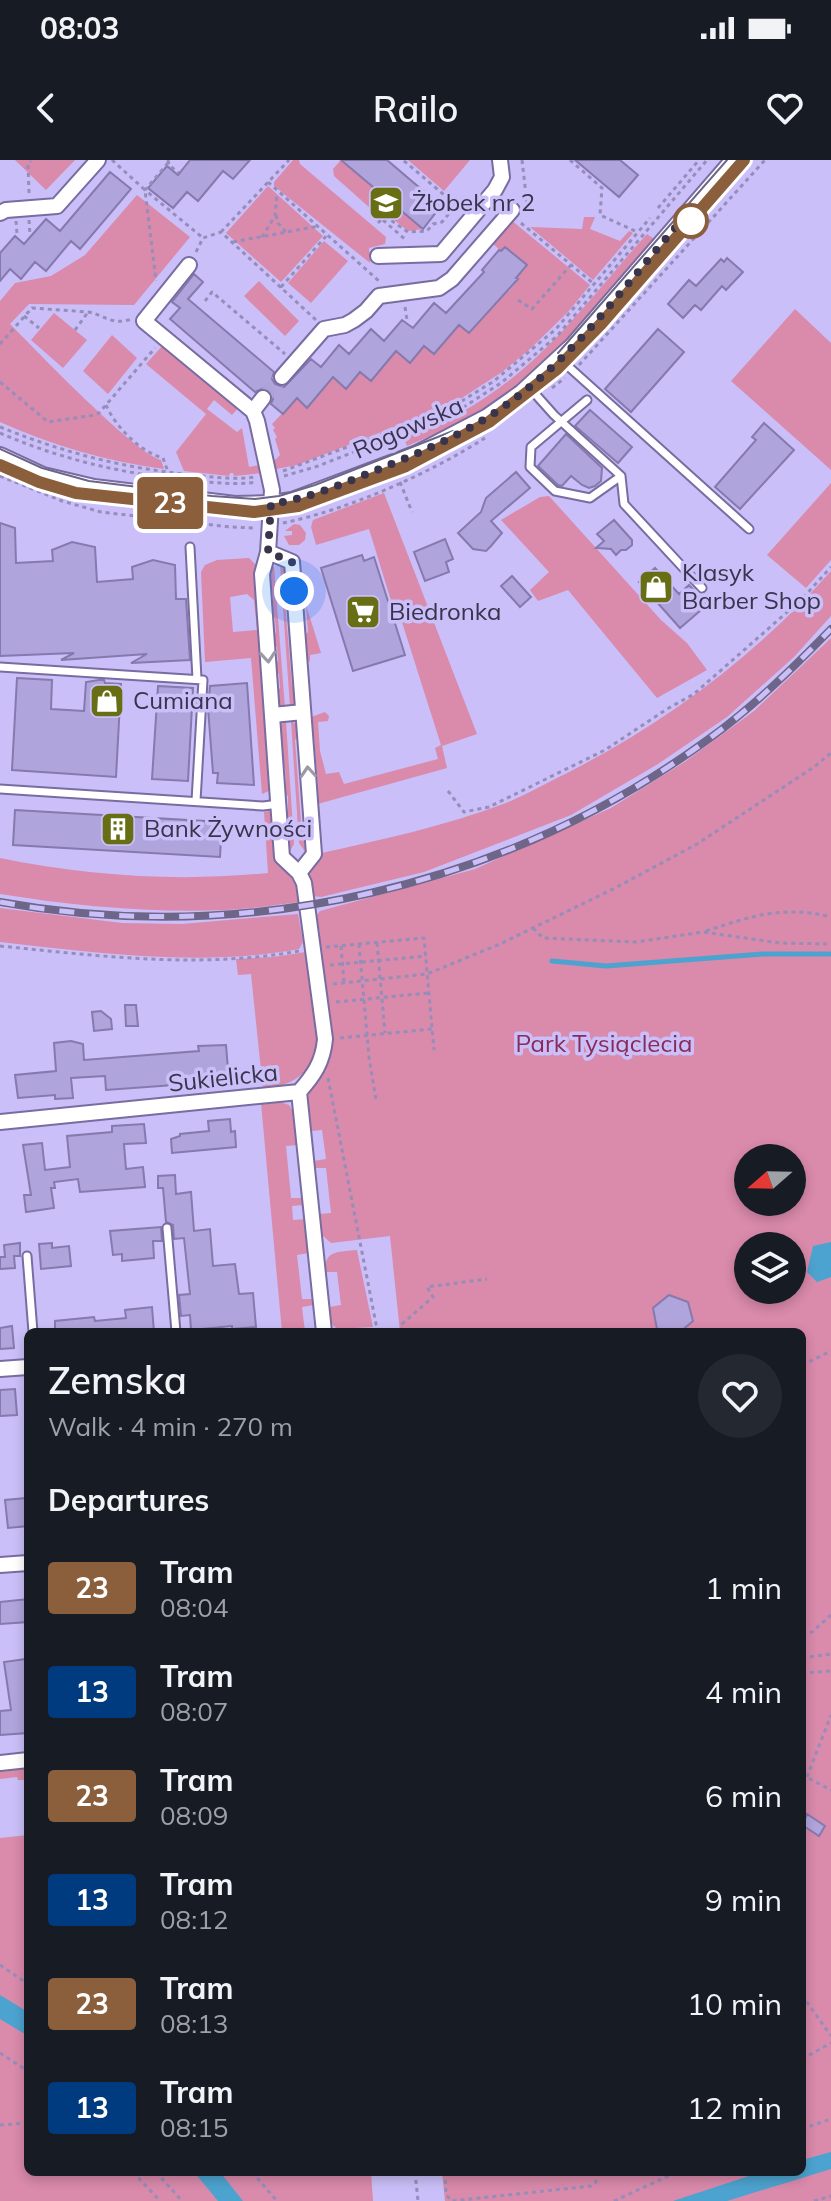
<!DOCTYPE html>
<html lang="en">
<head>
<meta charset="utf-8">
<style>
  body { margin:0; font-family:Mulish,sans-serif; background:#242831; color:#f1f3f6; height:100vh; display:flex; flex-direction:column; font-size:30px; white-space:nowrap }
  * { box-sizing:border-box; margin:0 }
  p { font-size:26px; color:#9ea1a6 }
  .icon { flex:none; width:44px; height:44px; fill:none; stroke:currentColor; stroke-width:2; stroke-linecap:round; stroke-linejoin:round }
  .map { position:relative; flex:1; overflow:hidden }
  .sheet { position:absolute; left:24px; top:1168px; width:782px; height:848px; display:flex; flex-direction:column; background:#171b24; border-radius:12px; box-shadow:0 4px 12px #0003 }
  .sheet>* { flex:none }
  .badge { padding:0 16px; border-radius:6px; font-size:28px; line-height:52px }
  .needle { width:52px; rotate:250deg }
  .fabs { position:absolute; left:734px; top:984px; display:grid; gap:16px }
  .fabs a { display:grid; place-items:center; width:72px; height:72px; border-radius:50%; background:#171b24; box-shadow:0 4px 12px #0003; font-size:40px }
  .you { position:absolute; width:40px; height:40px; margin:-20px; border:6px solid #fff; border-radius:50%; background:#1a73e8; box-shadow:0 0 0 12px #1a73e833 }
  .map>.badge { position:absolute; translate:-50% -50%; box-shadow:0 0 0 4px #fff }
  h2 { padding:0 24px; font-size:30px; line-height:72px }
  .round { display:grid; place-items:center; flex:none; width:84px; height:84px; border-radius:42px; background:#242831 }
  .head { display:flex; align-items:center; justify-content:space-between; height:136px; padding:0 24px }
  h1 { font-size:38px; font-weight:600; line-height:60px }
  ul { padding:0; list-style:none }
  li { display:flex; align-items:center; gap:24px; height:104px; padding:0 24px }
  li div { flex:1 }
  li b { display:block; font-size:30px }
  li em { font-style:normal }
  li .badge { min-width:88px; font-weight:700; text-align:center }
  .status { display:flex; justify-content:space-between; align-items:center; height:56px; padding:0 40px; background:#171b24; direction:ltr }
  .status svg { height:22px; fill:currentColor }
  header { display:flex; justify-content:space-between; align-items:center; height:104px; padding:0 24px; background:#171b24; font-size:36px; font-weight:600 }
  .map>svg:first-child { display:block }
  .green { fill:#da8aab; fill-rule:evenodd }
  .water { fill:#4da3cf }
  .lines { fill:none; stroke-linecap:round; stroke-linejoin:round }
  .stream { stroke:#4da3cf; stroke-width:5 }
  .building { fill:#b0a4dc; stroke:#8579ae; stroke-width:2 }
  .minor-tunnel { stroke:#ada3d6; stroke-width:14; stroke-dasharray:14 7; stroke-linecap:butt }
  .service-casing { stroke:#786ca0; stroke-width:11 }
  .minor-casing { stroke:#786ca0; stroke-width:18 }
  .tertiary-casing { stroke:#786ca0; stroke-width:20 }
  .path { stroke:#958dba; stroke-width:3; stroke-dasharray:4 4; stroke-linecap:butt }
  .service { stroke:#fff; stroke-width:7 }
  .minor { stroke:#fff; stroke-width:14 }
  .tertiary { stroke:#fff; stroke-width:16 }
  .tram { stroke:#6d6689; stroke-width:2 }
  .rail-casing { stroke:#6d6689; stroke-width:8 }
  .rail { stroke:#cabff8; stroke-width:5; stroke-dasharray:15; stroke-linecap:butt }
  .oneway { stroke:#9c9aa6 }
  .line-casing { stroke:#fff; stroke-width:18 }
  .line { stroke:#8b5e3c; stroke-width:12 }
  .walk { stroke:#39344c; stroke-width:8; stroke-dasharray:0 14.4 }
  .stop-dot { fill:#fff; stroke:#8b5e3c; stroke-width:4 }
  .labels { text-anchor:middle; stroke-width:7; stroke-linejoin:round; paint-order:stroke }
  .poi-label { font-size:24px; fill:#39344c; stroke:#cabff8; text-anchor:start }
  .street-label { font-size:24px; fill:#39344c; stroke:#cabff8 }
  .park-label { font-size:24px; fill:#892b59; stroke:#cabff8 }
</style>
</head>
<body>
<div class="status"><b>08:03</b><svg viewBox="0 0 49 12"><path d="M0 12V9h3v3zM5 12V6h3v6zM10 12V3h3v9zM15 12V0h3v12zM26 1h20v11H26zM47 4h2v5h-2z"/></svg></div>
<header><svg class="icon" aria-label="back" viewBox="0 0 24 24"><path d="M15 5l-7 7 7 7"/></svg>Railo<svg class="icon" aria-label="heart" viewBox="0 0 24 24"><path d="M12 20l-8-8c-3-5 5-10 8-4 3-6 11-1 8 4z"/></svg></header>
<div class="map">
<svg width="831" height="2041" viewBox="0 0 831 2041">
  <rect width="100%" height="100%" fill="#cabff8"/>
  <path class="green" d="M15,0H75L46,30Z
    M293,0H299L300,4L386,77L385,84L369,88L370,103L274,26V22Z
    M341,0L384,36L373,48H370L334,16L333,9Z
    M408,0H470L444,31Z
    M268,26L323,76L281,122L226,73Z
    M137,35L190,77L134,145L29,144L10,164C35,189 134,293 161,300L164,309C106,301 53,286 0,262V141L15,123L51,116L85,95Z
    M392,43L423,69L408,71L389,56L381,54Z
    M584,57H595L590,69L620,81L629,71L633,73L593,120L530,67L582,69Z
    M511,60L590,125L568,152L530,189L502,212L451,245L297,305L271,310L270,305L280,295L275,279L277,277L273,270L275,268L272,264L297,238L307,247L333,217L346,228L360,212L396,191L410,203L424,186L435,194L459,165L469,173L506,129L509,131L518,120L505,87L501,91L491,82Z
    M647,74L654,79C608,131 565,189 510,231C479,255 443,271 407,286L403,276C422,268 443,262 460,253C542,208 587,141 647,74Z
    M324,81L348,101L311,143L288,123Z
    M259,121L299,161L285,176L244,136Z
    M795,149L831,183V310L731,221Z
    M54,153L87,180L63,208L31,180Z
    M112,175L137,198L108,234L83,211Z
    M164,184L239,247L232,255L214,240L207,249L237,272L242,268L249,307L260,305L262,313L234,316L233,313H230L229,316L184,311L176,292L206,254L146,204Z
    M831,323V400L806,428L767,395Z
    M384,333L477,574L442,586L447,608L314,645L313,636L318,630L314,576L309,571L311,557L325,552L329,556L328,561L318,562L320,591L326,614L339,612L344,624L438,599L435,588L441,585L401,459L397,460L369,369L316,385L311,367L313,360Z
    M549,336L661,460L687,483L707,510L657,538L568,430L538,441L530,430L549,412L501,360L540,337Z
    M294,364L300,365L306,373L305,380L299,385H289L284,376L292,375V371H285Z
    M249,398L257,406L273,629L262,634L251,498L205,502L201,412L205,405L217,400ZM247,434L254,440L257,470L233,472L230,437Z
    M280,405L287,410L289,425L284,431L292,526L297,532L296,544L290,547Z
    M274,406L285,548L278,545L275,534L280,528L279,514L274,510L278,500L277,487L272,482L276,472L275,459L271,455C270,443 278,437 267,426L270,408Z
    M831,411V456L794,497L727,557L658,604L571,655L424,712L321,737L311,736L307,719L317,694C381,680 445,666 506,643C523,636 539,627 555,619C659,568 754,498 831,411Z
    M306,445L321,493L310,495V502L305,497L302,478L308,472Z
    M831,478V2041H445L442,2012H802V1172H400L390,1076L331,1083L322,1075L319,1054L331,1053L326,1008H315L314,1001L326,999L322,970L311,971C310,959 306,944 309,932C315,914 329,908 331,885L316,774L320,773L316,756L320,751L475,709L611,648L686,601L754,551ZM748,998H792V1042H748ZM748,1086H792V1130H748Z
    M286,561L294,684L288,694L285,684C296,668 286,668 284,654L288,649V636L282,631L286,622L285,608L281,604C281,591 288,586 277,573L279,566Z
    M291,561L298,565L301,573L295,580L302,676L308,682L309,690L306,693L299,683Z
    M269,651L273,654L282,706L299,728L297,729L299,742C275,745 250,749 226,750C150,753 75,746 0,734V698C88,716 179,722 268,713L264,652Z
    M0,748L122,763L182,764L298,754L303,782L299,789C203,807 96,793 0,782Z
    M306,792C315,849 343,918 263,930L251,814L238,815L236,799L273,797Z
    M277,941L289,945L294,953L298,985L286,986L291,1038H304V1045L292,1046L293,1060L306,1059L309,1093L297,1095L302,1139H314V1145L302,1147L305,1172H282L261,943Z
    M357,1090L373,1167L337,1169L331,1163L329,1147L341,1145L337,1112H326C323,1090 339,1092 357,1090Z
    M28,1607V1657L25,1620H18L17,1617L0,1619V1609Z
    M28,1675V2012H371L373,2041H0V1678Z"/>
  <path class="water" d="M831,1082V1117L817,1122L807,1112L813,1086Z
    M0,1835L28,1852V1876L0,1859Z
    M831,1992V2009L727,2041H673L761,2012H802V2000Z
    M194,2012H220L243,2041H218Z"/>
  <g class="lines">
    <path class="stream" d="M552,801L606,806L763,794H831"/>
  </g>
  <path class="building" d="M190,0H250L233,19L223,11L198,41L187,32L173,48L148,28L167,6L178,15Z
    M341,0H387L441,46L423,69Z
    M575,0H620L638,15L619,37Z
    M110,12L131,29L80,89L71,81L46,111L35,102L21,119L10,109L0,121V93L15,76L24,84L46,59L60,71Z
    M505,87L527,105L516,118L518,119L469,173L459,165L434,194L424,186L410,203L396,191L371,221L360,212L346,229L333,217L307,248L297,238L283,254L271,244L273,239L270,231L264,228L255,232L170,159L180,148L172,142L194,114L203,122L188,139L274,212L272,219L275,224L284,227L311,199L321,207L339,185L349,194L371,169L384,181L402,160L413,168L434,143L446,153L484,112L482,110L499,90L501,91Z
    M727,98L743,112L726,130L722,126L701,150L695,145L683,158L668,144L689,120L696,126L721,99L724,102Z
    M658,169L684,192L631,252L605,229Z
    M590,250L632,287L618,303L575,266Z
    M764,263L794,290L740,349L715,327L756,280L752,277Z
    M566,274L602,308L601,321L595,326L589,328L582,325L571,316L562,326L558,325L538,306Z
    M516,312L530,328L491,361L502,373L491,386L486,391L473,389L458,373L481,352L486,338Z
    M614,360L632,380V385L626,390H621L616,395L611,389L596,388L604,381L597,374Z
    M0,363L15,368L16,403L53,401L52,390L72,382L95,387L97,422L133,419L132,407L153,400L175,405L176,439H186L190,500L131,503L147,494L61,500L74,493L0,496Z
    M445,379L453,399L446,402L449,412L425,421L414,392Z
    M362,395L364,401L374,397L405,495L353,511L321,408Z
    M655,408L679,434L689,425L707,445L680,468L639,422Z
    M512,416L531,437L520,447L501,426Z
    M17,518L52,520L51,549L84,551L86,522L99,520H104L105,523L121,524L116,617L12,610Z
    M247,523L254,625L217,623L218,613H213L208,548L210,526Z
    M158,526L193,528L188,621L152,619Z
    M15,650L222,662L220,697L13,685Z
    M125,845H136L138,866H126Z
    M101,851L111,859L112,869L94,871L92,852Z
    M71,881L83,884L84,900L199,891L198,886L226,885L229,921L106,930L105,916L71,918L73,938L55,939V935L18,938L15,915L56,911L54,883Z
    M230,959L231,972L235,971L236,987L172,993L171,979L180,976V974L209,971L208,961Z
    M144,964L146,983L124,984L126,1009L143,1007L145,1027L80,1032L78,1019L54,1022L55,1028H51L54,1048L26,1052L24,1035H31L23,985L42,983L45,1010L70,1007L67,976L112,972V966Z
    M175,1015L176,1034L191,1032L194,1071L210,1069L213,1106L235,1104L239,1134L253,1133L256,1167L232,1169V1166L191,1170L190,1155L181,1156L179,1135L190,1134L184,1078L174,1079L173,1065L166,1062L163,1028H158V1016Z
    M161,1067L162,1081H153L154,1098L122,1101V1094L113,1095L110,1071Z
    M20,1083V1096H14L15,1108L0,1109V1097H5L4,1085Z
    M52,1083V1088L69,1086L71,1106L41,1109L39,1084Z
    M669,1135L688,1142L693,1161L680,1172L657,1169L653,1148Z
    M152,1147L154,1172H55V1161L94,1157L95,1161L126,1158L125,1150Z
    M12,1166L14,1188L0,1189V1168Z
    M15,1229L17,1255L0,1256V1230Z
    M26,1338L28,1366L8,1368L5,1340Z
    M28,1439V1462L0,1464V1442Z
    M26,1499L28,1573L0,1575V1551L11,1550L4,1502Z
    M807,1654L825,1666L819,1676L802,1665Z"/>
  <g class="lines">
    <path class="minor-tunnel" d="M263,238L282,217"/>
    <g class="service-casing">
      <path id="service" d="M560,199L749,369
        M529,227L554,255L621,316L624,344L702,428
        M587,240L531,287L530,307L555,331L590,338L621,316
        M190,387L197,519
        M0,507L203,520L196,641
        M0,629L263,646L279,644
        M167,1068L176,1172
        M27,1096L33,1172"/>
    </g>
    <g class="minor-casing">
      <path id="minor" d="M0,53L6,50L57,46L98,0
        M378,96L441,94L495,30L502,17L500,0
        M282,217L324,169L345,165L354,160L366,151L379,136L439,128L452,119L512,50
        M253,251L263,238
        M268,392L292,402L314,694L299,713
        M273,555L303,552
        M299,932L324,1172
        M0,962L299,932C314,915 323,902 325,879L304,723L299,713L282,697L262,414L268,392L272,330L257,261L253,251L144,161L189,105
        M0,1209L28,1207
        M0,1405L28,1403
        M0,1603L28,1600"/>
    </g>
    <g class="tertiary-casing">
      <path id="tertiary" d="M0,296L43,316L94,328L235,345L271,344L292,341L417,294L488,257L522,233L573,186L734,0"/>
    </g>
    <path class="path" d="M112,0L145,30L156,121
      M168,0L169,5L179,13
      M522,0L528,52
      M570,0L602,28L600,55L635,71
      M168,3L145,30L203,78
      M268,22L379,121
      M29,33L28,5L31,1
      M658,48L699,0
      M276,55L278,63L286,72
      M29,60L30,75
      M383,60L407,81
      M16,61L17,74
      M378,63L383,58L389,59L408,72L427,71L433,64L442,62L456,45L403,0
      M521,63L594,124
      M221,72L289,0
      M262,77L275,56L277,33
      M233,82L319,66
      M196,92L203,78L221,72L316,160
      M281,127L328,74
      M518,140L532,149L571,105
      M205,141L212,132L285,194
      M405,147L407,160
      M24,156L39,168
      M75,170L88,152
      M0,184L32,148L88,152C106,155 110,166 132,159
      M579,205L765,0
      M0,222L48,262L95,255L99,253L155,188
      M552,228L565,218
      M106,245C115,266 140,292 163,298L168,312
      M0,267C65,293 123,308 193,315C214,317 234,320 255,317
      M0,273C62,300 128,315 196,321C217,323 237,325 257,322
      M283,311L449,249L494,221L556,169L650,58
      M0,316L62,341L101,352L230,367L255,368
      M284,316L318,306L456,252L501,223L557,176L707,0
      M400,322L412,352
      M283,363C348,350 433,312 488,276
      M448,631L464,652L489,647L605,590L667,549L694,534L802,439L831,407
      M533,768L543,778L636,782L703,772L780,783L831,784
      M706,771C752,756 783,745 831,757
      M377,783L385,873
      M359,784L369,897L376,940
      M0,786C99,796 200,809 299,791
      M341,786L344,822
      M326,787L424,778L434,890
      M330,805L426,796
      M333,824L427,814L500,784L615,728L697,684L814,607L831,593
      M336,842L428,833
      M340,878L432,869
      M328,918L376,1164L381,1172
      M400,1170L403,1169L402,1164L433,1137L427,1127L487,1119
      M802,1205L831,1191
      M802,1474L812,1472L831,1455
      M802,1498L831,1494
      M802,1513L831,1511
      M802,1615L831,1630
      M807,1617L831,1555
      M0,1805L28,1824
      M802,1835L831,1876
      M0,1893L28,1911
      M802,1899L831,1883
      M0,1965L28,1963
      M802,1969L831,1959
      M133,2012L160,2041
      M156,2012L182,2041
      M252,2012L277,2041
      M415,2012L418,2041
      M445,2012L446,2035L452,2041L591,2026L596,2022L595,2012
      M614,2041L677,2012
      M814,2041L831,2036"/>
    <use href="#service" class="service"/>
    <use href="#minor" class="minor"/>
    <use href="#tertiary" class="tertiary"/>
    <path class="tram" d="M558,193L727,0
      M0,289L42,308L89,321L212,336L255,339L279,336L315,325L453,271
      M0,305L39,322L76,333L254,352L298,346L406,306L489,262L557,209L601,164L744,0"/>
    <g class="rail-casing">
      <path id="rail" d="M0,742C247,787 507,727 710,578C754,546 793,508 831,469"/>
    </g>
    <use href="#rail" class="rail"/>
  </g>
  <defs><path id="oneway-chevron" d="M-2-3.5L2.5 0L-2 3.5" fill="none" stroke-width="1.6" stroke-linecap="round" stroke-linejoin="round" transform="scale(2)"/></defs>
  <g class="oneway">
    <use href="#oneway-chevron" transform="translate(268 497) rotate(85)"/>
    <use href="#oneway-chevron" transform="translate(308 612) rotate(-94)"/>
  </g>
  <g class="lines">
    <g class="line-casing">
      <path id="line" d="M0,305L39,322L76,333L254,352L298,346L406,306L489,262L557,209L601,164L744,0"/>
    </g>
    <use href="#line" class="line"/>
    <path class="walk" d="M294,431L292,402L268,392L271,344C309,339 346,322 382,308C431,288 480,267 522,233C581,187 627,123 676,67L691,61"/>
  </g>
  <defs>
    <g id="school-square" transform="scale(1.8)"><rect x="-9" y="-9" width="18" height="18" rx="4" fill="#686e14" stroke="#cabff8"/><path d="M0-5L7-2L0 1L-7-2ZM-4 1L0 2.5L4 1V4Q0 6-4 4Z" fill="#fff"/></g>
    <g id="shop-square" transform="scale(1.8)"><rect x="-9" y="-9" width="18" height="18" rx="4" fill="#686e14" stroke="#cabff8"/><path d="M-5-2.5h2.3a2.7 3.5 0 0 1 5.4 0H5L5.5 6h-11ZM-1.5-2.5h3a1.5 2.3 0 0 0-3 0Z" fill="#fff"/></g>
    <g id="supermarket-square" transform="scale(1.8)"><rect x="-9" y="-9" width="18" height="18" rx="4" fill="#686e14" stroke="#cabff8"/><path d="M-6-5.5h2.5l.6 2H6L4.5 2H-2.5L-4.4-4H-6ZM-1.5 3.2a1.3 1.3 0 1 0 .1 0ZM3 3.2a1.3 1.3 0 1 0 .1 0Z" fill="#fff"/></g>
    <g id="building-square" transform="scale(1.8)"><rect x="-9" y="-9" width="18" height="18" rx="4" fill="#686e14" stroke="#cabff8"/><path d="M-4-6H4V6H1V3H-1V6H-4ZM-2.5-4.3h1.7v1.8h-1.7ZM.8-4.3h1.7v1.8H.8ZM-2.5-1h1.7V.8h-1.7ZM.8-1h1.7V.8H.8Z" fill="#fff"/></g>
  </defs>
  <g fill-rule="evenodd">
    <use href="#school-square" x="386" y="43"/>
    <use href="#shop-square" x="656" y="427"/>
    <use href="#supermarket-square" x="363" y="452"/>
    <use href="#shop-square" x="107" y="541"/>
    <use href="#building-square" x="118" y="669"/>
  </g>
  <circle class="stop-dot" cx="691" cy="61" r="16"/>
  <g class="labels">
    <g class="poi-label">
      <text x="412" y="51">Żłobek nr 2</text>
      <text x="682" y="421">Klasyk<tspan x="682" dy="28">Barber Shop</tspan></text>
      <text x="389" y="460">Biedronka</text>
      <text x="133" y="549">Cumiana</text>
      <text x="144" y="677">Bank Żywności</text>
    </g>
    <g class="street-label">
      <text transform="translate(408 268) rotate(-24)" y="8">Rogowska</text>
      <text transform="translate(223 918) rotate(-6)" y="8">Sukielicka</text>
    </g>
    <g class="park-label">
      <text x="604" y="892">Park Tysiąclecia</text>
    </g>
  </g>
</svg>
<div class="fabs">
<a><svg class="needle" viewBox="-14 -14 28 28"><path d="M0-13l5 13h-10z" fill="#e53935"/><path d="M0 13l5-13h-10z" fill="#9ea1a6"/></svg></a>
<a><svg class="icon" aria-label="layers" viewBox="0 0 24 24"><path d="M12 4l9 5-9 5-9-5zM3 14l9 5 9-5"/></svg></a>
</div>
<div class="you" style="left:294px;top:431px"></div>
<b class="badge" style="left:170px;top:343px;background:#8b5e3c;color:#fff">23</b>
<section class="sheet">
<div class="head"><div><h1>Zemska</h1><p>Walk · 4 min · 270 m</p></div><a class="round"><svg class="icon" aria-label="heart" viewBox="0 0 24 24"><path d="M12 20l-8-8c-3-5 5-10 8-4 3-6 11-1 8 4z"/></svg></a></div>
<h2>Departures</h2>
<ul>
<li><span class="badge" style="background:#8b5e3c;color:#fff">23</span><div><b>Tram</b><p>08:04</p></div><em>1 min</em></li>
<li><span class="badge" style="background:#003b80;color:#fff">13</span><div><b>Tram</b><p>08:07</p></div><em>4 min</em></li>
<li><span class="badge" style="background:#8b5e3c;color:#fff">23</span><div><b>Tram</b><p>08:09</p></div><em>6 min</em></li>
<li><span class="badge" style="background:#003b80;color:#fff">13</span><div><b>Tram</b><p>08:12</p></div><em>9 min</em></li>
<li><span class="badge" style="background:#8b5e3c;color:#fff">23</span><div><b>Tram</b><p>08:13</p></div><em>10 min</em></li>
<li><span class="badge" style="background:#003b80;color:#fff">13</span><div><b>Tram</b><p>08:15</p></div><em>12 min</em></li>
</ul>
</section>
</div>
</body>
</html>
